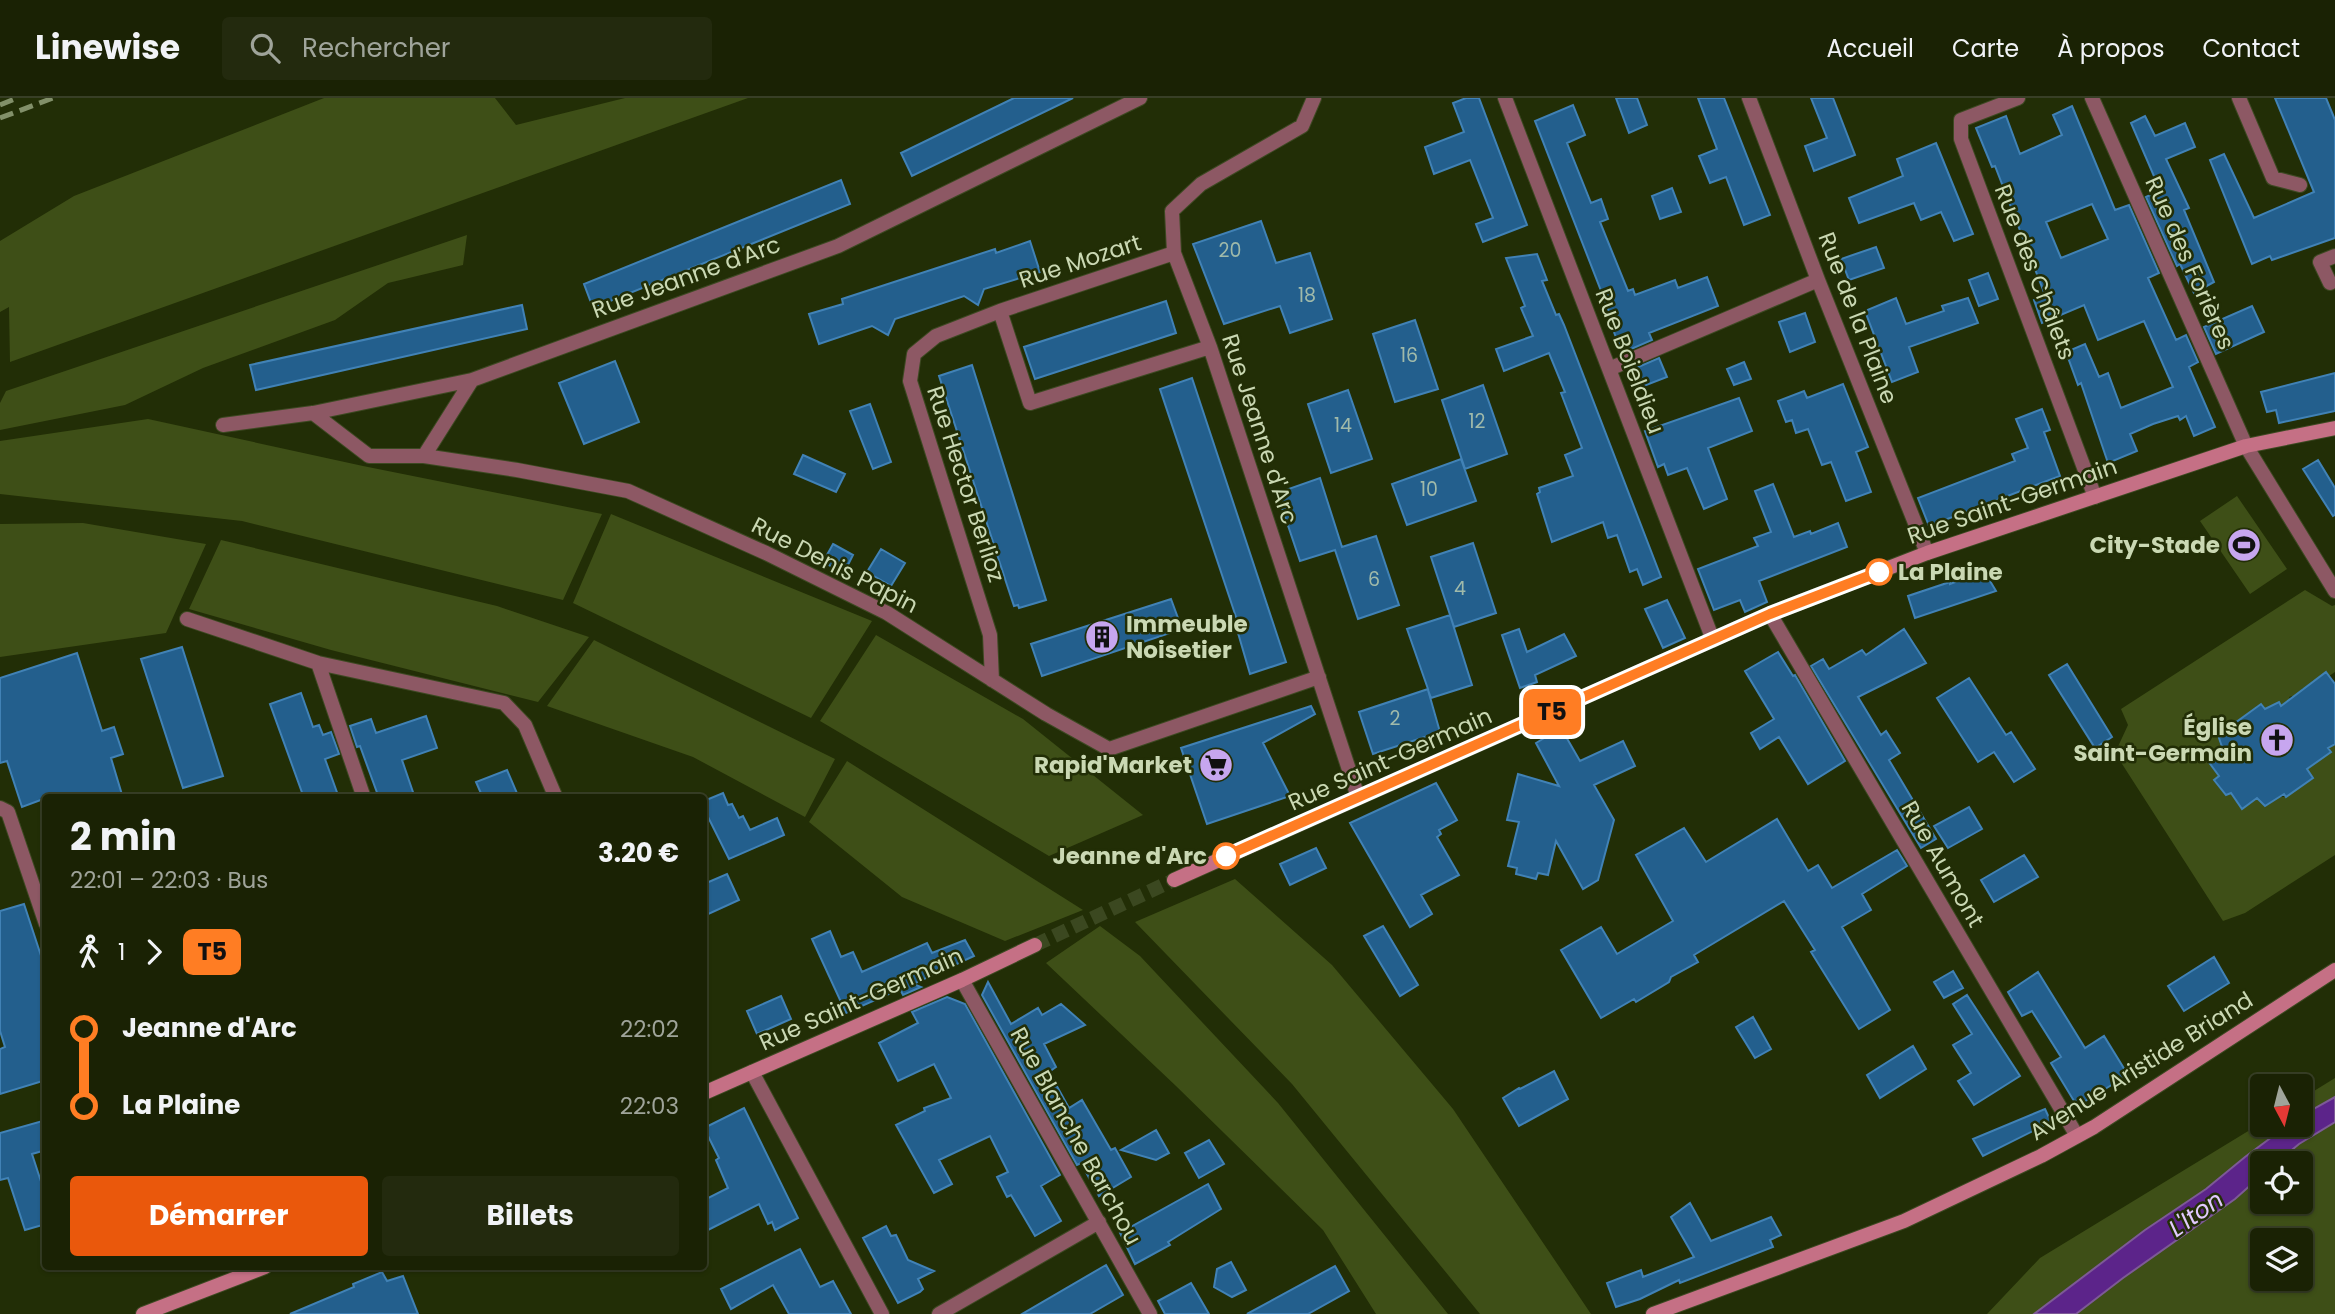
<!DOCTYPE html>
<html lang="fr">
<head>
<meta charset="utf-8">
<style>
  body { margin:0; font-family:Poppins,sans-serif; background:#232a0e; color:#f1f3f6; height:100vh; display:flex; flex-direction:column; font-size:26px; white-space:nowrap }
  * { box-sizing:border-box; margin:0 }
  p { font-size:23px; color:#9fa49a }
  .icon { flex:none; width:38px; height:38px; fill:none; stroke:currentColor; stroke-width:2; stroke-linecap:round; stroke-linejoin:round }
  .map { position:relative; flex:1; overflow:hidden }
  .side { position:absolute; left:42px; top:696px; width:665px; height:476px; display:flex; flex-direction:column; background:#1a2204; border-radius:7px; box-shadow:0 2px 5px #0004,0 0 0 2px #383f26 }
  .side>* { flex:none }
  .badge { padding:0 14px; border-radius:10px; font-size:24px; line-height:46px }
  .needle { width:46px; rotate:173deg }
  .controls { position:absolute; left:2250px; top:976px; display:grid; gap:14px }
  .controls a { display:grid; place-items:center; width:63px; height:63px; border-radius:7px; background:#1a2204; box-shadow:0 2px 5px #0004,0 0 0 2px #383f26; font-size:35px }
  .map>.badge { position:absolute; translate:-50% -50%; box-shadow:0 0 0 4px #fff }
  .legs { display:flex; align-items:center; gap:10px; height:77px; padding:0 28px; font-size:23px }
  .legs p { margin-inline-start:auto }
  .overview { display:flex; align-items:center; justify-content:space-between; height:119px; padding:0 28px }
  h1 { font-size:38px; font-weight:700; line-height:52px }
  .primary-button { display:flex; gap:14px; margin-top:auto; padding:14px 28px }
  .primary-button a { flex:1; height:80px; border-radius:7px; background:#ea580c; color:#fff; font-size:28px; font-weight:700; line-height:80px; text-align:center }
  .primary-button a+a { background:#232a0e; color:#f1f3f6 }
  ul { padding:0 28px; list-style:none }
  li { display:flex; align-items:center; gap:24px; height:77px; font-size:26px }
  li i { display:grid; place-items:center; width:10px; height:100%; margin:0 9px; background:currentColor }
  li i::after { content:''; width:18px; height:18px; margin:-9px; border:5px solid; border-radius:50%; background:#1a2204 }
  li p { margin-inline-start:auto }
  li:first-child i { background:linear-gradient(#0000 50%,currentColor 0) }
  li:last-child i { background:linear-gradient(currentColor 50%,#0000 0) }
  header { display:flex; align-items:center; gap:42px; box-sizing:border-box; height:98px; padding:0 35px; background:#1a2204; border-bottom:2px solid #383f26 }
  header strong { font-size:33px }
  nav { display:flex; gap:38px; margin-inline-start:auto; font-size:24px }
  .search { width:490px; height:63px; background:#232a0e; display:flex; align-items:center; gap:18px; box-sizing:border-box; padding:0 24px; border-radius:7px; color:#9fa49a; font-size:26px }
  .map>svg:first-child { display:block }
  .green { fill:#3e4f17; fill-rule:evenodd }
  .water { fill:#5c248a; stroke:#7d5a96; stroke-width:2 }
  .building { fill:#235f8d; stroke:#4182b6; stroke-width:2; fill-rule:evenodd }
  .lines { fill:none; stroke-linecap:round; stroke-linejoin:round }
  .secondary-tunnel { stroke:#3b4820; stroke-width:14; stroke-dasharray:14 7; stroke-linecap:butt }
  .street-casing { stroke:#3d4922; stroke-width:16 }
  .secondary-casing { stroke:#3d4922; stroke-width:16 }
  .street { stroke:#8d5864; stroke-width:14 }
  .secondary { stroke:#c57085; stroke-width:14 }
  .rail { stroke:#829069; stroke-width:5; stroke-dasharray:14 7; stroke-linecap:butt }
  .line-1-casing { stroke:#fff; stroke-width:16 }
  .line-1 { stroke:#ff7d23; stroke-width:10 }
  .stop-1-dot { fill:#fff; stroke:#ff7d23; stroke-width:3.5 }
  .labels { text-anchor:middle; stroke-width:5; stroke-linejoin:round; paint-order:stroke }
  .number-label { font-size:19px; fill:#a0baaa }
  .street-label { font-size:23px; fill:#cad8b3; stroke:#222e06 }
  .poi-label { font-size:23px; font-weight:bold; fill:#cad8b3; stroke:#222e06; text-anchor:end }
  .stop-label { font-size:23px; font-weight:bold; fill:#cad8b3; stroke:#222e06; text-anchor:start }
  .water-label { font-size:24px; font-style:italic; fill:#e1c9fe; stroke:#222e06 }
</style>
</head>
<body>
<header>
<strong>Linewise</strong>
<div class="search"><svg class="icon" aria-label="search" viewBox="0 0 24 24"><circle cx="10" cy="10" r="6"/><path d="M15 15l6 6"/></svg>Rechercher</div>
<nav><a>Accueil</a><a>Carte</a><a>À propos</a><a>Contact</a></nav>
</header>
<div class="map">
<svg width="2335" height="1216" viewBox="0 0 2335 1216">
  <rect width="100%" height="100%" fill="#222e06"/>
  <path class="green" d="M324,0H495L516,27L625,0H748L10,264L9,209L0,214V143L74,98Z
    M467,137L463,167L388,185L335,222L203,270L125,307L0,332V305L6,293Z
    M148,321L363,368L602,416L563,502L242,423L0,396V343Z
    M2237,398L2287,471L2250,496L2200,423Z
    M611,416L872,523L811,620L573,505Z
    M83,425L206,446L166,535L0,559V426Z
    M221,442L497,508L589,539L538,604L331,552L189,511Z
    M2305,492L2332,508L2335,507V574L2329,578L2326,574L2317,585L2315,582L2312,583L2314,587L2306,593L2303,590L2301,592L2303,595L2294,602L2292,598L2289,599L2291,603L2270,618L2261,607L2235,625L2231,636L2219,645L2226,650L2208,663L2220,680L2215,682L2226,697L2230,694L2242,711L2259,699L2266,708L2275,699H2286L2304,667L2330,654L2328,650L2335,646V757L2245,815L2223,823L2115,655L2128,627L2121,611Z
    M876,537L1023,621L1143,717L1049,758L820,623Z
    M594,542L835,661L805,719L693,659L547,608Z
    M847,663L1083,812L1005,843L902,799L809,724Z
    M1235,781L1332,867L1453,1011L1591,1216H1480L1292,986L1135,824Z
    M1100,828L1140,858L1278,1005L1448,1216H1376L1323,1132L1176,988L1046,865Z
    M2335,980V1216H1987L2040,1160L2263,1024V1027H2301V1001ZM2263,1066H2301V1104H2263ZM2263,1143H2301V1181H2263Z"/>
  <path class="water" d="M2335,999V1024L2299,1046L2275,1066H2263V1076L2235,1101L2123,1180L2076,1216H2034L2145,1132L2206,1091L2245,1059L2288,1027H2301V1018Z"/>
  <path class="building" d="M1014,0H1073L912,78L901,55Z
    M1466,0H1479L1527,127L1483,144L1476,126L1493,120L1470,62L1434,76L1425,49L1464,34L1453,5Z
    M1616,0H1637L1647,27L1629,35Z
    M1698,0H1724L1770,117L1744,127L1726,79L1710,85L1699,58L1717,51Z
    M1811,0H1833L1855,57L1814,73L1805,48L1827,40Z
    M2275,0H2326L2335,22V140L2272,162L2270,158L2252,166L2210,62L2224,56L2254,120L2314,94Z
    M1573,7L1585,37L1567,45L1591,105L1601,101L1608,121L1600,124L1628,193L1633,191L1635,197L1675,182L1678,190L1707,179L1718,208L1649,235L1652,242L1622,255L1607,216H1610L1535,23Z
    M2072,8L2115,112L2129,107L2159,175L2148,180L2176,242L2186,237L2198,264L2189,269L2215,329L2194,338L2186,318L2180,322L2178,318L2153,326L2130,336L2137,353L2108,365L2081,285L2078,287L2066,254L2085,246L2099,279L2108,275L2121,310L2173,289L2144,223L2098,242L2084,207L2042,225L2034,202L2045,197L1995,68L1992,69L1976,30L2006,18L2020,56L2062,37L2053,17ZM2092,106L2108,141L2061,160L2046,124Z
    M2145,18L2155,38L2185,25L2195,49L2166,61L2189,110L2184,112L2214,184L2194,195L2180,166L2177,168L2146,99L2160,92L2131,25Z
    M1936,45L1973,136L1954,143L1941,114L1921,122L1914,105L1859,125L1849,100L1903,78L1897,61Z
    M841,82L850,106L593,210L584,186Z
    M1672,90L1681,114L1660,121L1652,98Z
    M1261,123L1276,165L1310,155L1332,221L1290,235L1280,208L1224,226L1193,146Z
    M1030,143L1040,174L984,191L978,207L964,198L895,221L888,237L872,228L819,246L809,216L843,206L842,201L995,151L996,155Z
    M1876,149L1884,170L1849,182L1841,161Z
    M1537,156L1547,182L1542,183L1556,217L1559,216L1564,227L1661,479L1643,487L1637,471L1630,474L1617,437L1608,440L1603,424L1552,444L1537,396L1540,394L1539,390L1573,378L1565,357L1582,350L1561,295L1565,294L1549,255L1504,273L1496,251L1533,238L1521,210L1525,208L1506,160Z
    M1988,175L1998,201L1979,208L1969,182Z
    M1896,200L1906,226L1944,213L1942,208L1968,200L1978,225L1909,249L1918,274L1892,284L1865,213Z
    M1166,203L1176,235L1035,281L1024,249Z
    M522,207L527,231L256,292L250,267Z
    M2252,208L2264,234L2216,256L2204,229Z
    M1805,215L1815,244L1790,254L1779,224Z
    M1415,222L1438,291L1395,304L1373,236Z
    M1659,260L1667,279L1636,291L1629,273Z
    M615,263L639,324L584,346L559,285Z
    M1744,264L1751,281L1734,287L1727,271Z
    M972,267L1046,502L1019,510L1018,507L1014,508L1007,487L939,278Z
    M2335,275V313L2279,325L2276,312L2267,314L2261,294Z
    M1192,280L1286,564L1250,576L1238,535L1241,534L1160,291Z
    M1843,286L1868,349L1856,354L1871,394L1846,403L1831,364L1822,367L1808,331L1796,335L1792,322L1786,324L1778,303L1804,293L1807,300Z
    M1483,287L1507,356L1465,371L1442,302Z
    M1348,292L1372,361L1331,375L1308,306Z
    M1739,300L1752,333L1708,350L1727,401L1704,411L1687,370L1668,377L1664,366L1658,369L1645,333Z
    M870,306L891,364L873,371L850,313Z
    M2042,311L2050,332L2044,334L2060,378L1929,428L1918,400L2015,363L2012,356L2028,350L2016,321Z
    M803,357L845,376L836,394L794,376Z
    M1461,361L1476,403L1407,427L1392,386Z
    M2318,362L2335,390V417L2333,418L2303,371Z
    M1320,380L1342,449L1376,438L1399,507L1358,521L1335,452L1300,463L1277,395Z
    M1773,386L1794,439L1810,433L1811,436L1838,425L1847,449L1759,483L1767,504L1745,514L1740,502L1714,512L1698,471L1758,448L1754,440L1771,434L1755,393Z
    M1473,445L1496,515L1454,529L1431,459Z
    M833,446L853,457L844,475L823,464Z
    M881,451L905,465L891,488L867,474Z
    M1984,473L1996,493L1915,520L1908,498L1950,484V486Z
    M1171,501L1182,531L1042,578L1031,546Z
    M1667,502L1685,540L1663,550L1645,511Z
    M1450,517L1472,587L1431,600L1428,592L1440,634L1373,656L1359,614L1428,591L1407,531Z
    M1519,531L1527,554L1564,536L1576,558L1535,577L1537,584L1520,590L1502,537Z
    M1904,531L1926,565L1858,599L1881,637L1886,633L1900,655L1889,662L1936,741L1921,750L1811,568L1823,561L1829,571L1862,552L1866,557Z
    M182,549L223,678L183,690L141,561Z
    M1778,554L1793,578L1795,577L1845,663L1808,686L1779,639L1760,651L1751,635L1774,621L1745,573Z
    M77,555L102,633L114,629L123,656L111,660L123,700H46L22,709L7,663L0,665V580Z
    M2067,566L2112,639L2095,650L2049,577Z
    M2326,574L2335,586V646L2328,650L2331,654L2307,671L2313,680L2286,699L2284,696L2265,708L2257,700L2242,711L2231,695L2226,697L2214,682L2219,678L2208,663L2223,652L2219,640L2231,632L2235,625L2261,606L2265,611L2279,604L2281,608Z
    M1969,580L2006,637L2011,634L2035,671L2014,684L1994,654L1978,664L1937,600Z
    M301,595L313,629L319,627L323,637L331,634L339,656L325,661L339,700H304L270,606Z
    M1311,608L1315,616L1263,645L1290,698L1207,726L1181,650Z
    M426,618L437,650L402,662L415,700H379L360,648L357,649L350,628L371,621L376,635Z
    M1561,630L1580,663L1623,643L1635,668L1594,687L1614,722L1598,782L1583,791L1556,743L1548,777L1538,775L1536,781L1516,776L1517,770L1508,768L1519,724L1507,722L1518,676L1559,688L1536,645Z
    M507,672L519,700H483L476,684Z
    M1436,685L1457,722L1439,732L1441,736L1437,739L1459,777L1421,797L1432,816L1410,829L1350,725Z
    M723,695L728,707L732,706L739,720L743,718L750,732L777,720L784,737L729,761L704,711V703Z
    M1969,709L1982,731L1948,750L1934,728Z
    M1777,721L1808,773L1818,767L1832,790L1897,752L1907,768L1862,796L1871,812L1842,829L1890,912L1859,931L1811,854L1815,852L1784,803L1694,857L1698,864L1671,879L1669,884L1636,904L1634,901L1601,920L1561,852L1601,829L1617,856L1673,823L1636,757L1684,730L1706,764Z
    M1316,750L1326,770L1290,787L1280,766Z
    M2024,757L2038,779L1994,804L1981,782Z
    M727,776L739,802L704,818V786Z
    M24,806L46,873V982L0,996V951L5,949L0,933V813Z
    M1383,828L1418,887L1400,898L1364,838Z
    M830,833L841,859L853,854L862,874L927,845L932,855L965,842L974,858L913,886L921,889L903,897L900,891L846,915L812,841Z
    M2214,859L2229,885L2184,913L2168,888Z
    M1953,873L1963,890L1944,900L1934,884Z
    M2038,874L2085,950L2104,938L2128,977L2082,1005L2074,1003L2051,965L2061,959L2032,913L2022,918L2008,894Z
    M988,884L1011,926L1038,910L1042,917L1061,906L1085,927L1044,946L1056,969L1049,974L1069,1010L1082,1002L1111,1052L1115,1050L1131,1079L1099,1098L1081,1065L1077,1067L982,897Z
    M1967,897L2020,978L1974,1007L1958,983L1971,975L1953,947L1972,936L1953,906Z
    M781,898L791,921L757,936L747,913Z
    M947,899L965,906L1060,1077L1041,1088L1061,1123L1035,1138L1011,1097L1007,1099L997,1079L1008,1074L990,1038L939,1062L952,1086L934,1095L896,1027L925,1013L924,1010L951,1000L934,966L898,983L879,945L918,925L912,914Z
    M1753,919L1771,951L1755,960L1736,929Z
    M1913,948L1926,971L1880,1000L1867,977Z
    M1554,973L1568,1001L1519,1028L1503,1000L1519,990L1520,991Z
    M744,1010L798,1120L775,1132L772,1124L768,1126L759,1106L704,1134V1102L728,1090L716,1062L719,1060L704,1030Z
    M2045,1011L2051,1024L1983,1058L1973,1041Z
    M46,1022V1052L32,1056L46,1099V1126L25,1132L8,1080L0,1082V1035Z
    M1156,1032L1169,1055L1156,1062L1121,1052Z
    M1209,1042L1224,1066L1199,1080L1185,1055Z
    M1208,1086L1221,1111L1168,1144L1170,1147L1135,1166L1120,1135Z
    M1690,1105L1711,1143L1771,1119L1781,1137L1770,1142L1773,1149L1680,1185L1679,1182L1640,1201L1616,1209L1607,1185L1641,1172L1643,1179L1694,1159L1671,1119Z
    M886,1128L891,1138L896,1137L908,1162L934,1173L918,1181L923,1191L920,1194L898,1205L863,1140Z
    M800,1151L820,1189L833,1183L851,1216H789L773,1187L731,1211L721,1191Z
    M1231,1164L1246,1192L1232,1199L1214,1189L1217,1171Z
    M1106,1167L1123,1197L1090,1216H1022Z
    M1335,1168L1349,1193L1308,1216H1247Z
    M382,1174L387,1183L403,1178L418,1216H290L354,1189L353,1186Z
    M1191,1185L1209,1216H1165L1158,1203Z"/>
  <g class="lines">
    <path class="secondary-tunnel" d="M1035,847L1174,782"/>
    <g class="street-casing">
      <path id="street" d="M1314,0L1302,28L1201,86L1172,113L1174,155L1210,249L1358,699
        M1505,0L1713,542
        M1749,0L1818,182L1927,455
        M2018,0L1961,22V41L2095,399
        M2092,0L2246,348L2335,493
        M2239,0L2273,80L2300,87
        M2330,185L2320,164L2335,158
        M1000,213L1030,305L1210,249
        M1609,271L1818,182
        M313,315L369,358H424L517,372L628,393L766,455L887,515L1046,616L1109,651L1319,579
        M223,327L313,315L472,282L838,148L1140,0
        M424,358L472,282
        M1770,516L2077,1038
        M187,521L318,565L504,605L525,627L556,700
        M318,565L364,700
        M992,582L990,537L910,283L914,256L936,238L1000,213L1174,155
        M0,710L8,714L46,826
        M962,882L1150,1216
        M752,974L882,1216
        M939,1216L1099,1124"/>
    </g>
    <g class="secondary-casing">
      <path id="secondary" d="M1174,782L1770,516L1927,455L2246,348L2335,330
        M704,995L962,882L1035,847
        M143,1216L265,1169
        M1653,1216L1904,1123L2041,1058L2094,1029L2335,872"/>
    </g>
    <use href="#street" class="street"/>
    <use href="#secondary" class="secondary"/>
    <path class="rail" d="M0,7L17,0
      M0,20L53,0"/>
  </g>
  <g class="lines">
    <g class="line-1-casing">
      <path id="line-1" d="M1226,758L1770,516L1879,474"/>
    </g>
    <use href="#line-1" class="line-1"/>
  </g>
  <defs>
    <g id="stadium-disc" transform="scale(1.75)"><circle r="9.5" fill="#c7a6ef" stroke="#222e06"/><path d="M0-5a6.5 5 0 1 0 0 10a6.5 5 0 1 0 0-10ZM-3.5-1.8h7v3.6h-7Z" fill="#111"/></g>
    <g id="building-disc" transform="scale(1.75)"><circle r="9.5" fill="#c7a6ef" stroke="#222e06"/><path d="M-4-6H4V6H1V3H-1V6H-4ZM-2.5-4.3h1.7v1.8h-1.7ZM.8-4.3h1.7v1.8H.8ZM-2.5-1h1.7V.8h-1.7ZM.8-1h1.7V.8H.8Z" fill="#111"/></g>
    <g id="church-disc" transform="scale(1.75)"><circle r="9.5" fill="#c7a6ef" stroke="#222e06"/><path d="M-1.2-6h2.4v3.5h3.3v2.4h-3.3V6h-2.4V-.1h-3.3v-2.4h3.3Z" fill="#111"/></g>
    <g id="supermarket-disc" transform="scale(1.75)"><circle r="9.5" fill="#c7a6ef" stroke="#222e06"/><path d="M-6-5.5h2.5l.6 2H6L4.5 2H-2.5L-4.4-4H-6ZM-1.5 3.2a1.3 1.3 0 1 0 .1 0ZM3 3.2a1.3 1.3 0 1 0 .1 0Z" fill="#111"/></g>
  </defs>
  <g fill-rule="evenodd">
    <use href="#stadium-disc" x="2244" y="447"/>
    <use href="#building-disc" x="1102" y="539"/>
    <use href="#church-disc" x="2277" y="642"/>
    <use href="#supermarket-disc" x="1216" y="667"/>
  </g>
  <g class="stop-1-dot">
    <circle cx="1879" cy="474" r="12"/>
    <circle cx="1226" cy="758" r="12"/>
  </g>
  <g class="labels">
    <g class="number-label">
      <text x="1230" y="159">20</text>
      <text x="1307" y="204">18</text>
      <text x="1409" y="264">16</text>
      <text x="1477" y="330">12</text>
      <text x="1343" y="334">14</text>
      <text x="1429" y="398">10</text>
      <text x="1374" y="488">6</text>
      <text x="1460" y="497">4</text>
      <text x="1395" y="627">2</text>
    </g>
    <g class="street-label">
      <text transform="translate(1080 163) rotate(-18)" y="8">Rue Mozart</text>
      <text transform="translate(2190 165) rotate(66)" y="8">Rue des Forières</text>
      <text transform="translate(2035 174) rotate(69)" y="8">Rue des Châlets</text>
      <text transform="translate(686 179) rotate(-20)" y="8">Rue Jeanne d'Arc</text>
      <text transform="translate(1858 220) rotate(69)" y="8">Rue de la Plaine</text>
      <text transform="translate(1630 263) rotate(69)" y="8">Rue Boieldieu</text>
      <text transform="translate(1260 331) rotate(72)" y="8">Rue Jeanne d'Arc</text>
      <text transform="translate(966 386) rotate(72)" y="8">Rue Hector Berlioz</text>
      <text transform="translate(2012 403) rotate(-19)" y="8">Rue Saint-Germain</text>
      <text transform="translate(835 467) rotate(27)" y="8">Rue Denis Papin</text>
      <text transform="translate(1390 661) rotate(-24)" y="8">Rue Saint-Germain</text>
      <text transform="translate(1943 766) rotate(60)" y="8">Rue Aumont</text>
      <text transform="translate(861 901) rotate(-24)" y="8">Rue Saint-Germain</text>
      <text transform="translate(2141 968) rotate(-32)" y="8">Avenue Aristide Briand</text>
      <text transform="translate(1076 1038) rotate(61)" y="8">Rue Blanche Barchou</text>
    </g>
    <g class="poi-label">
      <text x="2220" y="455">City-Stade</text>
      <text x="1126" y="534" text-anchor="start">Immeuble<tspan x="1126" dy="26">Noisetier</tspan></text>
      <text x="2252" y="637">Église<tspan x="2252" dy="26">Saint-Germain</tspan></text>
      <text x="1192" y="675">Rapid'Market</text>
    </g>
    <g class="stop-label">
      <text x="1898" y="482">La Plaine</text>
      <text x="1207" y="766" text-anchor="end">Jeanne d'Arc</text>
    </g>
    <g class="water-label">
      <text transform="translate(2196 1116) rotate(-35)" y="8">L'Iton</text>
    </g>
  </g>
</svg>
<div class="controls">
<a><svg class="needle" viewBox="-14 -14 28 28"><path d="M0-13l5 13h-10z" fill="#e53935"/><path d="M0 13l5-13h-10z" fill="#9fa49a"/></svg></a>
<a><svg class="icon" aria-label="locate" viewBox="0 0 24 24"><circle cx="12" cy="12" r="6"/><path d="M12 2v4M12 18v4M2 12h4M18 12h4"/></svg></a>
<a><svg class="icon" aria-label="layers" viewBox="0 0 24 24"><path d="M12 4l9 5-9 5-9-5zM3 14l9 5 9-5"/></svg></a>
</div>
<b class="badge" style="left:1552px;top:614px;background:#ff7d23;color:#111">T5</b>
<section class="side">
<div class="overview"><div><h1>2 min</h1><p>22:01 – 22:03 · Bus</p></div><b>3.20 €</b></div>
<div class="legs"><svg class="icon" aria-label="walk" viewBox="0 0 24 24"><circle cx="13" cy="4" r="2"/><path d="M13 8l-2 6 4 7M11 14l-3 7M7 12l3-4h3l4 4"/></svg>1<svg class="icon" aria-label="forward" viewBox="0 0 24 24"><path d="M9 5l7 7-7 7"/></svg><b class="badge" style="background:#ff7d23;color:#111">T5</b></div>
<ul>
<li><i style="color:#ff7d23"></i><b>Jeanne d'Arc</b><p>22:02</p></li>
<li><i style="color:#ff7d23"></i><b>La Plaine</b><p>22:03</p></li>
</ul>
<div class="primary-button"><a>Démarrer</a><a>Billets</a></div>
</section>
</div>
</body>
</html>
